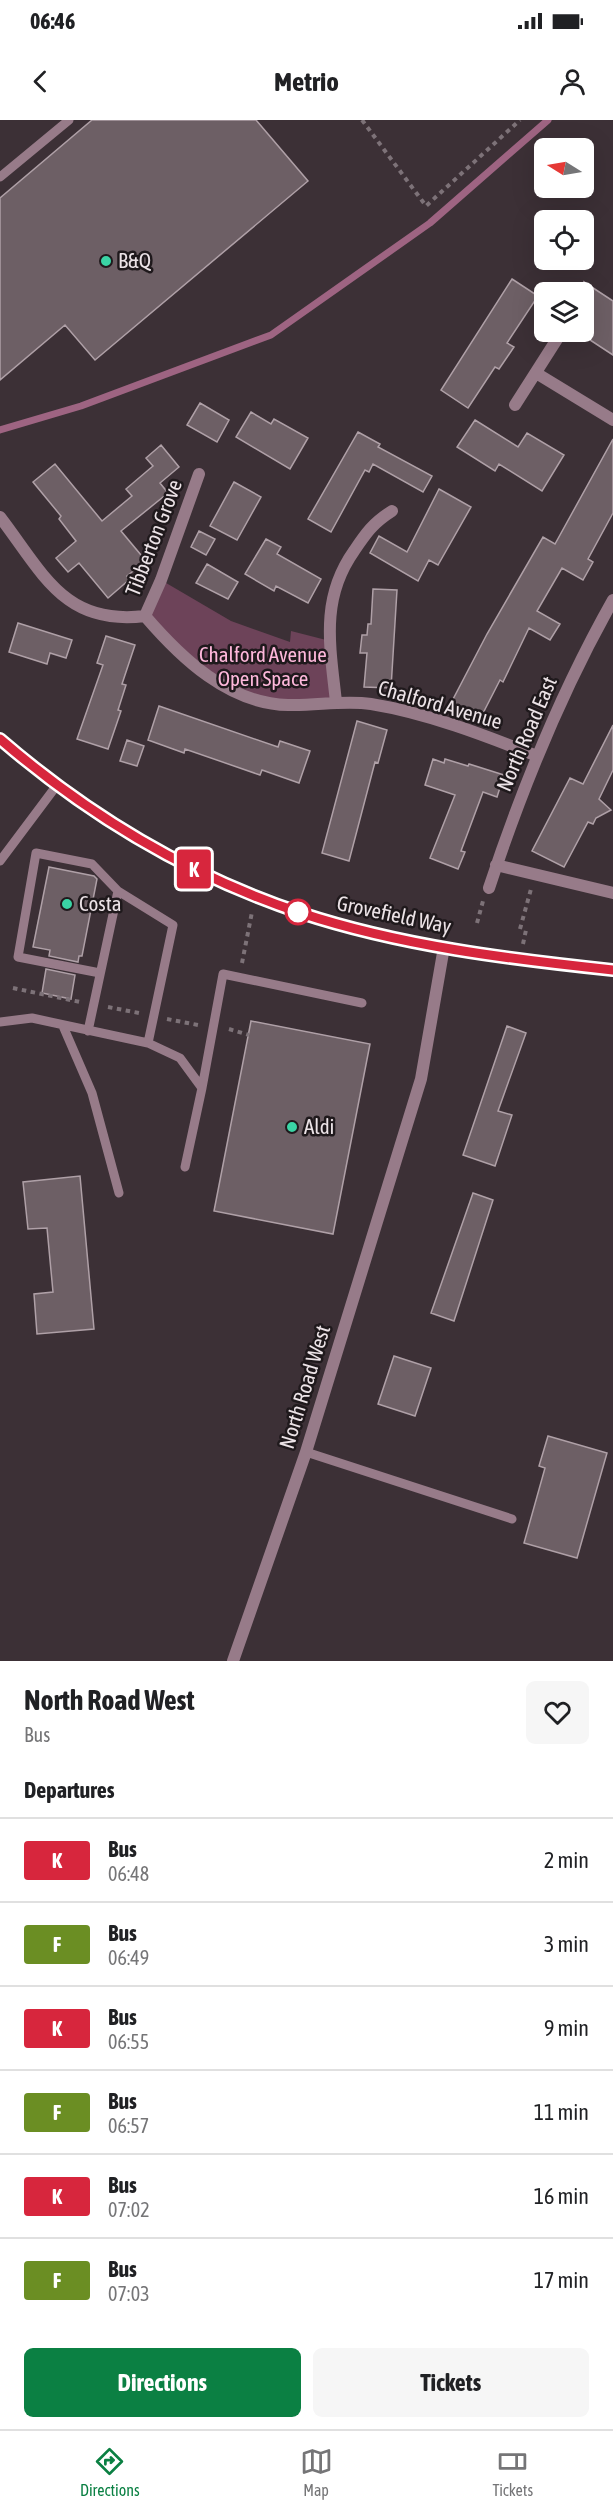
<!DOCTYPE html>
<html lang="en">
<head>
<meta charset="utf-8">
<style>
  body { margin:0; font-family:"Asap Condensed",sans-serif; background:#f6f6f6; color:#202124; height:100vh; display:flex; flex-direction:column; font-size:22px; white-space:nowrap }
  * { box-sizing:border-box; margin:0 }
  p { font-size:20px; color:#757577 }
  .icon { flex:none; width:33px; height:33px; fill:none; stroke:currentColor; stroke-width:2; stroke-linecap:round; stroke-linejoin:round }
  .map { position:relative; height:1541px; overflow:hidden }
  .panel { display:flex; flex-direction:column; background:#fff; flex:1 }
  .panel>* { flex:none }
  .badge { padding:0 12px; border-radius:4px; font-size:21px; line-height:39px }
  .needle { width:39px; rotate:281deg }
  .buttons { position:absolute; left:534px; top:18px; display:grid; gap:12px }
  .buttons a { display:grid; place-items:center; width:60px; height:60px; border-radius:9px; background:#fff; box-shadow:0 6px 24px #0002; font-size:30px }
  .map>.badge { position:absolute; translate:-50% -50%; box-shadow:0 0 0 3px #fff }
  h2 { padding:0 24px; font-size:22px; line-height:54px }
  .round { display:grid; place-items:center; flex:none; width:63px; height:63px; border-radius:9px; background:#f6f6f6 }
  .head { display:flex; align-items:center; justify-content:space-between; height:102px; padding:0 24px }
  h1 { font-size:28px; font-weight:700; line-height:45px }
  .primary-button { display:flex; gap:12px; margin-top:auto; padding:12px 24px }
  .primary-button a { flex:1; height:69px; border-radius:9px; background:#0b8043; color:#fff; font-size:24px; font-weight:700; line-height:69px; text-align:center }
  .primary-button a+a { background:#f6f6f6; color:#202124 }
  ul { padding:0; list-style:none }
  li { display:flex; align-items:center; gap:18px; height:84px; padding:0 24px; border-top:2px solid #e0e0e0 }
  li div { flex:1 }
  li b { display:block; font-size:22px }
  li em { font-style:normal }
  li .badge { min-width:66px; font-weight:700; text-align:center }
  .status { display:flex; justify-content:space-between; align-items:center; height:42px; padding:0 30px; background:#fff; direction:ltr }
  .status svg { height:16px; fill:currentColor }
  header { display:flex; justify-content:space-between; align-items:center; height:78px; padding:0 24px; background:#fff; font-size:27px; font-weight:700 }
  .menu { display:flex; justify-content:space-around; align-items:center; height:84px; border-top:2px solid #e0e0e0; background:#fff; font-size:16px; color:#757577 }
  .menu a { display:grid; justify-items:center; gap:3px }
  .menu .on { color:#0b8043 }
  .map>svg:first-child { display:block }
  .green { fill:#6d4359 }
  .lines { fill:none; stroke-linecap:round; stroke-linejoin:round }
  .stream { stroke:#9e6482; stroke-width:7 }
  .building { fill:#6d5f65; stroke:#afa0a7; stroke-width:1.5 }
  .path { stroke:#7d7278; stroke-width:4; stroke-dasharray:4.5 4.5; stroke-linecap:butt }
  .service { stroke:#977b89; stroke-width:9 }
  .minor { stroke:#977b89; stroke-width:12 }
  .tertiary { stroke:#977b89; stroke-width:12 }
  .line-casing { stroke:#fff; stroke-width:14 }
  .line { stroke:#d7263d; stroke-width:9 }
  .poi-dot { fill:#3ad4a5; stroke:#1f191c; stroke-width:2 }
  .stop-dot { fill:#fff; stroke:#d7263d; stroke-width:3 }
  .labels { text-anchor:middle; stroke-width:5; stroke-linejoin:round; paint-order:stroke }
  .poi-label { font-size:21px; fill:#ece3e7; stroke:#1f191c; text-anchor:start }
  .street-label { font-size:21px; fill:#ece3e7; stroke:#1f191c }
  .park-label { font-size:21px; fill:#feb8db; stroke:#1f191c }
</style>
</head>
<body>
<div class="status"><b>06:46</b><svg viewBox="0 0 49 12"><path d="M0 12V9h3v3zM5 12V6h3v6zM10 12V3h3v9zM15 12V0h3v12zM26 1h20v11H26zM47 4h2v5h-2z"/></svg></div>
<header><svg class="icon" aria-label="back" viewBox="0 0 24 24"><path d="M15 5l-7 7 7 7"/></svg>Metrio<svg class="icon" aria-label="person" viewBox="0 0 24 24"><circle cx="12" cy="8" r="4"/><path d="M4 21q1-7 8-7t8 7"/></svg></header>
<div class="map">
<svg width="613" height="1541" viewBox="0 0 613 1541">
  <rect width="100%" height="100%" fill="#3c3036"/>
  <path class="green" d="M161,460L231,501L290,522L291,511L330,521L336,582L287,585L232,570L145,496Z"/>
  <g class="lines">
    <path class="stream" d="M0,310L81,286L271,215L430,103L548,0"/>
  </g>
  <path class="building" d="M92,0H256L308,61L95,240L65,205L0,260V78Z
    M512,159L538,176L507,223L514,227L499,249L495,247L468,288L441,270Z
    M584,162L613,181V235L584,216Z
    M200,283L229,300L217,322L187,305Z
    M251,292L271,304L274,299L308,318L290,349L236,317Z
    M475,300L518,327L527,313L564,335L542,371L499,344L495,351L457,327Z
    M358,312L380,324L378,327L432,356L423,372L373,344L369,352L365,350L331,412L308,399Z
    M613,319V393L588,439L593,442L583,460L562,448L537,491L560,504L550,520L529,508L503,562L500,560L479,601L450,585L487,514L543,417L555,424Z
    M161,325L179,347L160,363L168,373L121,411L146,441L127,456L130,459L108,478L79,443L68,452L56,438L76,421L59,399L61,396L33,362L55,344L102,401L132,376L126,369L153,346L146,338Z
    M234,362L261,377L237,420L210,406Z
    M439,369L471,387L438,445L429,440L418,461L370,433L379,416L407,432Z
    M199,411L215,419L206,435L191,427Z
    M266,419L281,427L277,434L321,459L308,483L276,466L274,471L245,454Z
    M207,444L238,462L228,479L196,463Z
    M373,469L397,470L391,568L364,567L367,533H360L362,515H367L368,504H371Z
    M18,503L72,520L66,538L50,533L47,544L9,532Z
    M106,516L135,525L122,564L126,565L118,590L121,591L108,629L77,619L103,545L97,543Z
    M159,586L278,627L280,621L310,631L299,663L262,650L260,655L185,629L184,633L148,620Z
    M357,601L387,610L378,643L375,642L349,741L322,733Z
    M613,605V650L599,679L611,690L596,698L593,704L588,702L564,747L532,731L570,658L583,664Z
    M127,620L144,626L137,646L120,641Z
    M433,639L444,643L445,639L468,646L469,644L504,655L497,677L483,672L461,731L465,732L458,749L430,738L455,675L425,665Z
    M49,747L94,756L97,759L82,836H79L78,842L49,836L50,830L33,827Z
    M46,849L75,855L71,879L42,873Z
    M251,901L370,924L333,1114L214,1091Z
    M507,906L526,913L498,991L512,995L495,1046L463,1035Z
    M80,1056L94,1209L37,1214L34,1174L53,1172L47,1108L28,1109L23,1062Z
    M473,1073L493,1080L454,1201L431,1193Z
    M394,1236L431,1248L415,1296L378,1284Z
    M548,1316L607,1333L577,1438L524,1423L545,1348L539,1346Z"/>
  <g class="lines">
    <path class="path" d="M362,0L426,86L520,0
      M477,803L483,781
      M520,809L531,769
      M523,824L526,810
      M242,843L252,792
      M13,868L80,882
      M108,887L139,893
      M167,899L198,905
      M229,909L249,915"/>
    <path class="service" d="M0,57L69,0
      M0,741L57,665
      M100,853L18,837L36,733L92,744L118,771L173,805L148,923
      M0,902L32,898L148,923L180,938L202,968L223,854L362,883
      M63,906L92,973L119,1073
      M88,911L118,771
      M185,1047L202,968
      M306,1332L512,1399"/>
    <path class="minor" d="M536,253L613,300
      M515,285L559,216
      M0,397C43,453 64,506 145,496
      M145,496C181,538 229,584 288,585C316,586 343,580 371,584C427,593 484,615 537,636
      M145,496L161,460L199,354
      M336,582C330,526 320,479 354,431C366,413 373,403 392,391
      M496,745L613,773
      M489,768C522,668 561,572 613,480"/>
    <path class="tertiary" d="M0,619C88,695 190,757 301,793C401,826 509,839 613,850
      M233,1541L306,1332L421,959L444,827"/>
  </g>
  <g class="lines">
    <g class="line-casing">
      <path id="line" d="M0,619C88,695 190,756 301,793C401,826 509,839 613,850"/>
    </g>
    <use href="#line" class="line"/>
  </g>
  <g class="poi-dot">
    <circle cx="106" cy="141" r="6"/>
    <circle cx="67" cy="784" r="6"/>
    <circle cx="292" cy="1007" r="6"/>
  </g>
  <circle class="stop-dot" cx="298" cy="792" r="12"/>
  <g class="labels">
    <g class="poi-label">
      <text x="118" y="148">B&amp;Q</text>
      <text x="79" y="791">Costa</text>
      <text x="304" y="1014">Aldi</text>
    </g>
    <g class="street-label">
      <text transform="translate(154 418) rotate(-69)" y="7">Tibberton Grove</text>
      <text transform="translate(440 585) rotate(16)" y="7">Chalford Avenue</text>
      <text transform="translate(527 614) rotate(-67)" y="7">North Road East</text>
      <text transform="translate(394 795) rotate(12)" y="7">Grovefield Way</text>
      <text transform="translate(305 1267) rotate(-73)" y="7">North Road West</text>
    </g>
    <g class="park-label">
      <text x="263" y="542">Chalford Avenue<tspan x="263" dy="24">Open Space</tspan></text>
    </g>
  </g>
</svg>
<div class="buttons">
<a><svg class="needle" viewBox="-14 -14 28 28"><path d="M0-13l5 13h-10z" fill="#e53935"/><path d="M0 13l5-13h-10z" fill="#757577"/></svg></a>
<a><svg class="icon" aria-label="locate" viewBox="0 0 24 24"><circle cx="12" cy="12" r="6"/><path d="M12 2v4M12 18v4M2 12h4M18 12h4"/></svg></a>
<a><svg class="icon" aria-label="layers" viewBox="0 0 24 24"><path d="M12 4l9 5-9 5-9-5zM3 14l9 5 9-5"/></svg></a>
</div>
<b class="badge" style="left:194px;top:749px;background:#d7263d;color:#fff">K</b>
</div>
<section class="panel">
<div class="head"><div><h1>North Road West</h1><p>Bus</p></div><a class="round"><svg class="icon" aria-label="heart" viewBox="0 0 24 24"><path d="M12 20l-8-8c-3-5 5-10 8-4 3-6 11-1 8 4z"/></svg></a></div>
<h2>Departures</h2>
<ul>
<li><span class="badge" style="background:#d7263d;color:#fff">K</span><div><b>Bus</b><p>06:48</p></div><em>2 min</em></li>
<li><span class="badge" style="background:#6b8e23;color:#fff">F</span><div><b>Bus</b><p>06:49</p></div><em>3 min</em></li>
<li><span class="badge" style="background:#d7263d;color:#fff">K</span><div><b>Bus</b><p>06:55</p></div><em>9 min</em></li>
<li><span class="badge" style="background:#6b8e23;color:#fff">F</span><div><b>Bus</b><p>06:57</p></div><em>11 min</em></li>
<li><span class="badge" style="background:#d7263d;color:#fff">K</span><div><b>Bus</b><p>07:02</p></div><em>16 min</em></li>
<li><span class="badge" style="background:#6b8e23;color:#fff">F</span><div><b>Bus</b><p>07:03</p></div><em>17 min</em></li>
</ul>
<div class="primary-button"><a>Directions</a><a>Tickets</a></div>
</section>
<nav class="menu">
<a class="on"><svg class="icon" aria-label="directions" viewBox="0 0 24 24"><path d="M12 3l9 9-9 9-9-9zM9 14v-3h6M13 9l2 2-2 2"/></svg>Directions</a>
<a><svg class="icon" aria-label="map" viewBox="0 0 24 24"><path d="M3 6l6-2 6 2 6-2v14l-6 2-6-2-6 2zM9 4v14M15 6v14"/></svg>Map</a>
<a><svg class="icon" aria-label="tickets" viewBox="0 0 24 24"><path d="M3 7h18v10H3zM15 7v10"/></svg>Tickets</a>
</nav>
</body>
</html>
